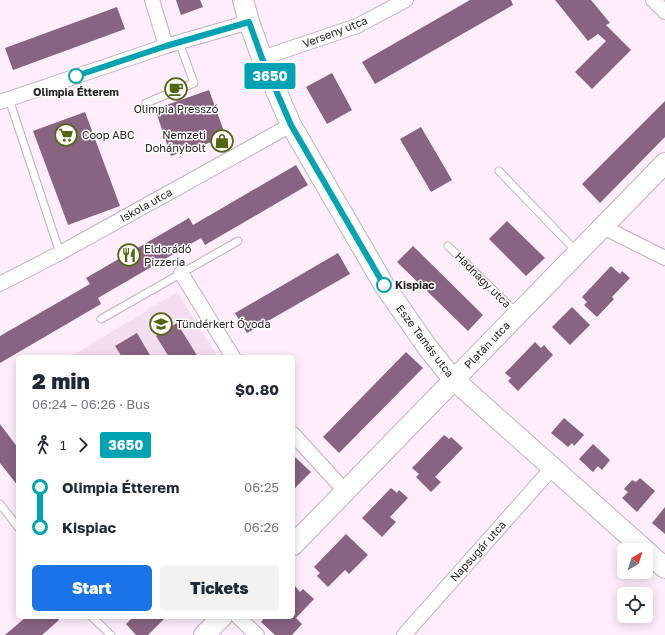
<!DOCTYPE html>
<html lang="en">
<head>
<meta charset="utf-8">
<style>
  body { margin:0; font-family:"Golos Text",sans-serif; background:#f2f2f3; color:#1f2937; height:100vh; display:flex; flex-direction:column; font-size:15px; white-space:nowrap }
  * { box-sizing:border-box; margin:0 }
  p { font-size:13px; color:#747a83 }
  .icon { flex:none; width:22px; height:22px; fill:none; stroke:currentColor; stroke-width:2; stroke-linecap:round; stroke-linejoin:round }
  .map { position:relative; flex:1; overflow:hidden }
  .side { position:absolute; left:16px; top:355px; width:279px; height:264px; display:flex; flex-direction:column; background:#fff; border-radius:6px; box-shadow:0 2px 10px #0003 }
  .side>* { flex:none }
  .badge { padding:0 8px; border-radius:3px; font-size:14px; line-height:26px }
  .needle { width:26px; rotate:39deg }
  .controls { position:absolute; left:617px; top:543px; display:grid; gap:8px }
  .controls a { display:grid; place-items:center; width:36px; height:36px; border-radius:6px; background:#fff; box-shadow:0 2px 10px #0003; font-size:20px }
  .map>.badge { position:absolute; translate:-50% -50%; box-shadow:0 0 0 2px #fff }
  .legs { display:flex; align-items:center; gap:6px; height:44px; padding:0 16px; font-size:13px }
  .legs p { margin-inline-start:auto }
  .head { display:flex; align-items:center; justify-content:space-between; height:68px; padding:0 16px }
  h1 { font-size:22px; font-weight:800; line-height:30px }
  .primary-button { display:flex; gap:8px; margin-top:auto; padding:8px 16px }
  .primary-button a { flex:1; height:46px; border-radius:6px; background:#1a73e8; color:#fff; font-size:16px; font-weight:800; line-height:46px; text-align:center }
  .primary-button a+a { background:#f2f2f3; color:#1f2937 }
  ul { padding:0 16px; list-style:none }
  li { display:flex; align-items:center; gap:14px; height:40px; font-size:15px }
  li i { display:grid; place-items:center; width:6px; height:100%; margin:0 5px; background:currentColor }
  li i::after { content:''; width:10px; height:10px; margin:-5px; border:3px solid; border-radius:50%; background:#fff }
  li p { margin-inline-start:auto }
  li:first-child i { background:linear-gradient(#0000 50%,currentColor 0) }
  li:last-child i { background:linear-gradient(currentColor 50%,#0000 0) }
  .map>svg:first-child { display:block }
  .built { fill:#f5ddf1 }
  .building { fill:#886382 }
  .lines { fill:none; stroke-linecap:round; stroke-linejoin:round }
  .lane-casing { stroke:#c1b0be; stroke-width:9 }
  .street-casing { stroke:#c1b0be; stroke-width:16 }
  .secondary-casing { stroke:#c1b0be; stroke-width:22 }
  .lane { stroke:#fff; stroke-width:7 }
  .street { stroke:#fff; stroke-width:14 }
  .secondary { stroke:#fff; stroke-width:20 }
  .line-1-casing { stroke:#fff; stroke-width:9 }
  .line-1 { stroke:#00a3b4; stroke-width:6 }
  .stop-1-dot { fill:#fff; stroke:#00a3b4; stroke-width:2 }
  .labels { text-anchor:middle; stroke-width:3; stroke-linejoin:round; paint-order:stroke }
  .street-label { font-size:11px; fill:#292227; stroke:#fff }
  .stop-label { font-size:11px; font-weight:bold; fill:#292227; stroke:#fff }
  .poi-label { font-size:11px; fill:#292227; stroke:#fff; text-anchor:start }
</style>
</head>
<body>
<div class="map">
<svg width="665" height="635" viewBox="0 0 665 635">
  <rect width="100%" height="100%" fill="#ffedfc"/>
  <path class="built" d="M177,292L218,357H70Z"/>
  <path class="building" d="M176,0H200L203,7L181,15Z
    M470,0H511L513,5L375,84L362,62Z
    M555,0H591L610,23L606,25L631,50L592,89L575,72L606,41L598,34L588,41Z
    M117,7L125,29L13,70L5,48Z
    M332,73L352,110L327,124L306,87Z
    M209,90L226,137L171,156L155,109Z
    M665,101V137L600,203L582,184Z
    M85,112L120,206L68,225L33,131Z
    M421,127L452,180L431,192L400,139Z
    M296,165L308,185L205,245L201,238L98,298L101,304L0,363V336L90,284L86,278L189,218L193,225Z
    M507,221L545,258L526,276L489,239Z
    M413,246L483,315L468,331L397,262Z
    M338,253L350,274L247,333L235,313Z
    M611,266L620,274L622,271L630,278L612,297L614,299L597,317L584,305L587,302L582,297Z
    M572,307L590,325L570,345L552,327Z
    M177,323L198,357H169L156,336Z
    M137,333L151,357H122L115,346Z
    M535,342L541,348L544,345L553,355L518,391L508,381L511,378L505,373Z
    M406,352L423,368L339,453L323,437Z
    M564,418L584,435L574,446L572,443L568,447L551,433Z
    M0,424L18,448V486L0,463Z
    M444,435L449,439L451,437L463,448L435,477L441,482L431,492L416,477L419,474L412,468Z
    M593,444L610,460L602,470L598,466L593,472L579,459Z
    M294,456L311,472L293,490V457Z
    M640,478L655,491L637,512L622,498L628,492L624,489L632,480L636,482Z
    M391,488L397,493L399,490L408,498L390,517L396,522L382,537L362,518Z
    M665,507V534L652,523Z
    M346,534L368,555L349,574L345,570L328,587L317,576L320,573L314,567Z
    M295,586L300,592L303,589L314,599L296,618L302,624L292,635H275L261,622L265,617H293V588Z
    M26,617H57L59,620L42,635H5Z
    M133,617H166L148,635H136L126,624Z"/>
  <g class="lines">
    <g class="lane-casing">
      <path id="lane" d="M9,99L60,253
        M146,103L194,83L179,42
        M499,171L577,252
        M448,246L517,313
        M101,319L238,241
        M0,504L18,527
        M92,617L111,635"/>
    </g>
    <g class="street-casing">
      <path id="street" d="M152,0L166,46
        M653,0L665,12
        M262,58L357,26L406,0
        M0,102L166,46L249,22
        M603,227L665,258
        M181,273L233,357
        M0,284L60,253L291,125
        M293,434L345,491
        M238,617L257,635
        M404,635L553,467"/>
    </g>
    <g class="secondary-casing">
      <path id="secondary" d="M243,0L249,22L262,58L291,125L384,285L428,348L453,379L645,550
        M293,545L665,163
        M646,551L665,568
        M204,635L222,617"/>
    </g>
    <use href="#lane" class="lane"/>
    <use href="#street" class="street"/>
    <use href="#secondary" class="secondary"/>
  </g>
  <g class="lines">
    <g class="line-1-casing">
      <path id="line-1" d="M76,76L166,46L249,22L262,58L291,125L384,285"/>
    </g>
    <use href="#line-1" class="line-1"/>
  </g>
  <defs>
    <g id="cafe-ring" transform="scale(1.15)"><circle r="9.5" fill="#fff" stroke="#536611" stroke-width="1.5"/><path d="M-5.5-4.5H6V0H3Q3 3.5 0 3.5H-2.5Q-5.5 3.5-5.5 0ZM3-3.2v2h1.7v-2ZM-6 4.5H4V6H-6Z" fill="#536611"/></g>
    <g id="supermarket-ring" transform="scale(1.15)"><circle r="9.5" fill="#fff" stroke="#536611" stroke-width="1.5"/><path d="M-6-5.5h2.5l.6 2H6L4.5 2H-2.5L-4.4-4H-6ZM-1.5 3.2a1.3 1.3 0 1 0 .1 0ZM3 3.2a1.3 1.3 0 1 0 .1 0Z" fill="#536611"/></g>
    <g id="shop-ring" transform="scale(1.15)"><circle r="9.5" fill="#fff" stroke="#536611" stroke-width="1.5"/><path d="M-5-2.5h2.3a2.7 3.5 0 0 1 5.4 0H5L5.5 6h-11ZM-1.5-2.5h3a1.5 2.3 0 0 0-3 0Z" fill="#536611"/></g>
    <g id="restaurant-ring" transform="scale(1.15)"><circle r="9.5" fill="#fff" stroke="#536611" stroke-width="1.5"/><path d="M-5-6h1v4h1v-4h1v4h1v-4h1v5L-1.5 .5V6h-2V.5L-5-1ZM5-6V6H3V1.5H1.5Q1.5-4 5-6Z" fill="#536611"/></g>
    <g id="school-ring" transform="scale(1.15)"><circle r="9.5" fill="#fff" stroke="#536611" stroke-width="1.5"/><path d="M0-5L7-2L0 1L-7-2ZM-4 1L0 2.5L4 1V4Q0 6-4 4Z" fill="#536611"/></g>
  </defs>
  <g fill-rule="evenodd">
    <use href="#cafe-ring" x="176" y="89"/>
    <use href="#supermarket-ring" x="66" y="135"/>
    <use href="#shop-ring" x="222" y="141"/>
    <use href="#restaurant-ring" x="129" y="255"/>
    <use href="#school-ring" x="161" y="324"/>
  </g>
  <g class="stop-1-dot">
    <circle cx="76" cy="76" r="7"/>
    <circle cx="384" cy="285" r="7"/>
  </g>
  <g class="labels">
    <g class="street-label">
      <text transform="translate(335 32) rotate(-21)" y="4">Verseny utca</text>
      <text transform="translate(146 205) rotate(-29)" y="4">Iskola utca</text>
      <text transform="translate(483 280) rotate(45)" y="4">Hadnagy utca</text>
      <text transform="translate(425 341) rotate(53)" y="4">Esze Tamás utca</text>
      <text transform="translate(487 345) rotate(-46)" y="4">Platán utca</text>
      <text transform="translate(478 551) rotate(-48)" y="4">Napsugár utca</text>
    </g>
    <g class="stop-label">
      <text x="76" y="96">Olimpia Étterem</text>
      <text x="395" y="289" text-anchor="start">Kispiac</text>
    </g>
    <g class="poi-label">
      <text x="176" y="113" text-anchor="middle">Olimpia Presszó</text>
      <text x="82" y="139">Coop ABC</text>
      <text x="206" y="139" text-anchor="end">Nemzeti<tspan x="206" dy="13">Dohánybolt</tspan></text>
      <text x="144" y="253">Eldorádó<tspan x="144" dy="13">Pizzeria</tspan></text>
      <text x="176" y="328">Tündérkert Óvoda</text>
    </g>
  </g>
</svg>
<div class="controls">
<a><svg class="needle" viewBox="-14 -14 28 28"><path d="M0-13l5 13h-10z" fill="#e53935"/><path d="M0 13l5-13h-10z" fill="#747a83"/></svg></a>
<a><svg class="icon" aria-label="locate" viewBox="0 0 24 24"><circle cx="12" cy="12" r="6"/><path d="M12 2v4M12 18v4M2 12h4M18 12h4"/></svg></a>
</div>
<b class="badge" style="left:270px;top:76px;background:#00a3b4;color:#fff">3650</b>
<section class="side">
<div class="head"><div><h1>2 min</h1><p>06:24 – 06:26 · Bus</p></div><b>$0.80</b></div>
<div class="legs"><svg class="icon" aria-label="walk" viewBox="0 0 24 24"><circle cx="13" cy="4" r="2"/><path d="M13 8l-2 6 4 7M11 14l-3 7M7 12l3-4h3l4 4"/></svg>1<svg class="icon" aria-label="forward" viewBox="0 0 24 24"><path d="M9 5l7 7-7 7"/></svg><b class="badge" style="background:#00a3b4;color:#fff">3650</b></div>
<ul>
<li><i style="color:#00a3b4"></i><b>Olimpia Étterem</b><p>06:25</p></li>
<li><i style="color:#00a3b4"></i><b>Kispiac</b><p>06:26</p></li>
</ul>
<div class="primary-button"><a>Start</a><a>Tickets</a></div>
</section>
</div>
</body>
</html>
